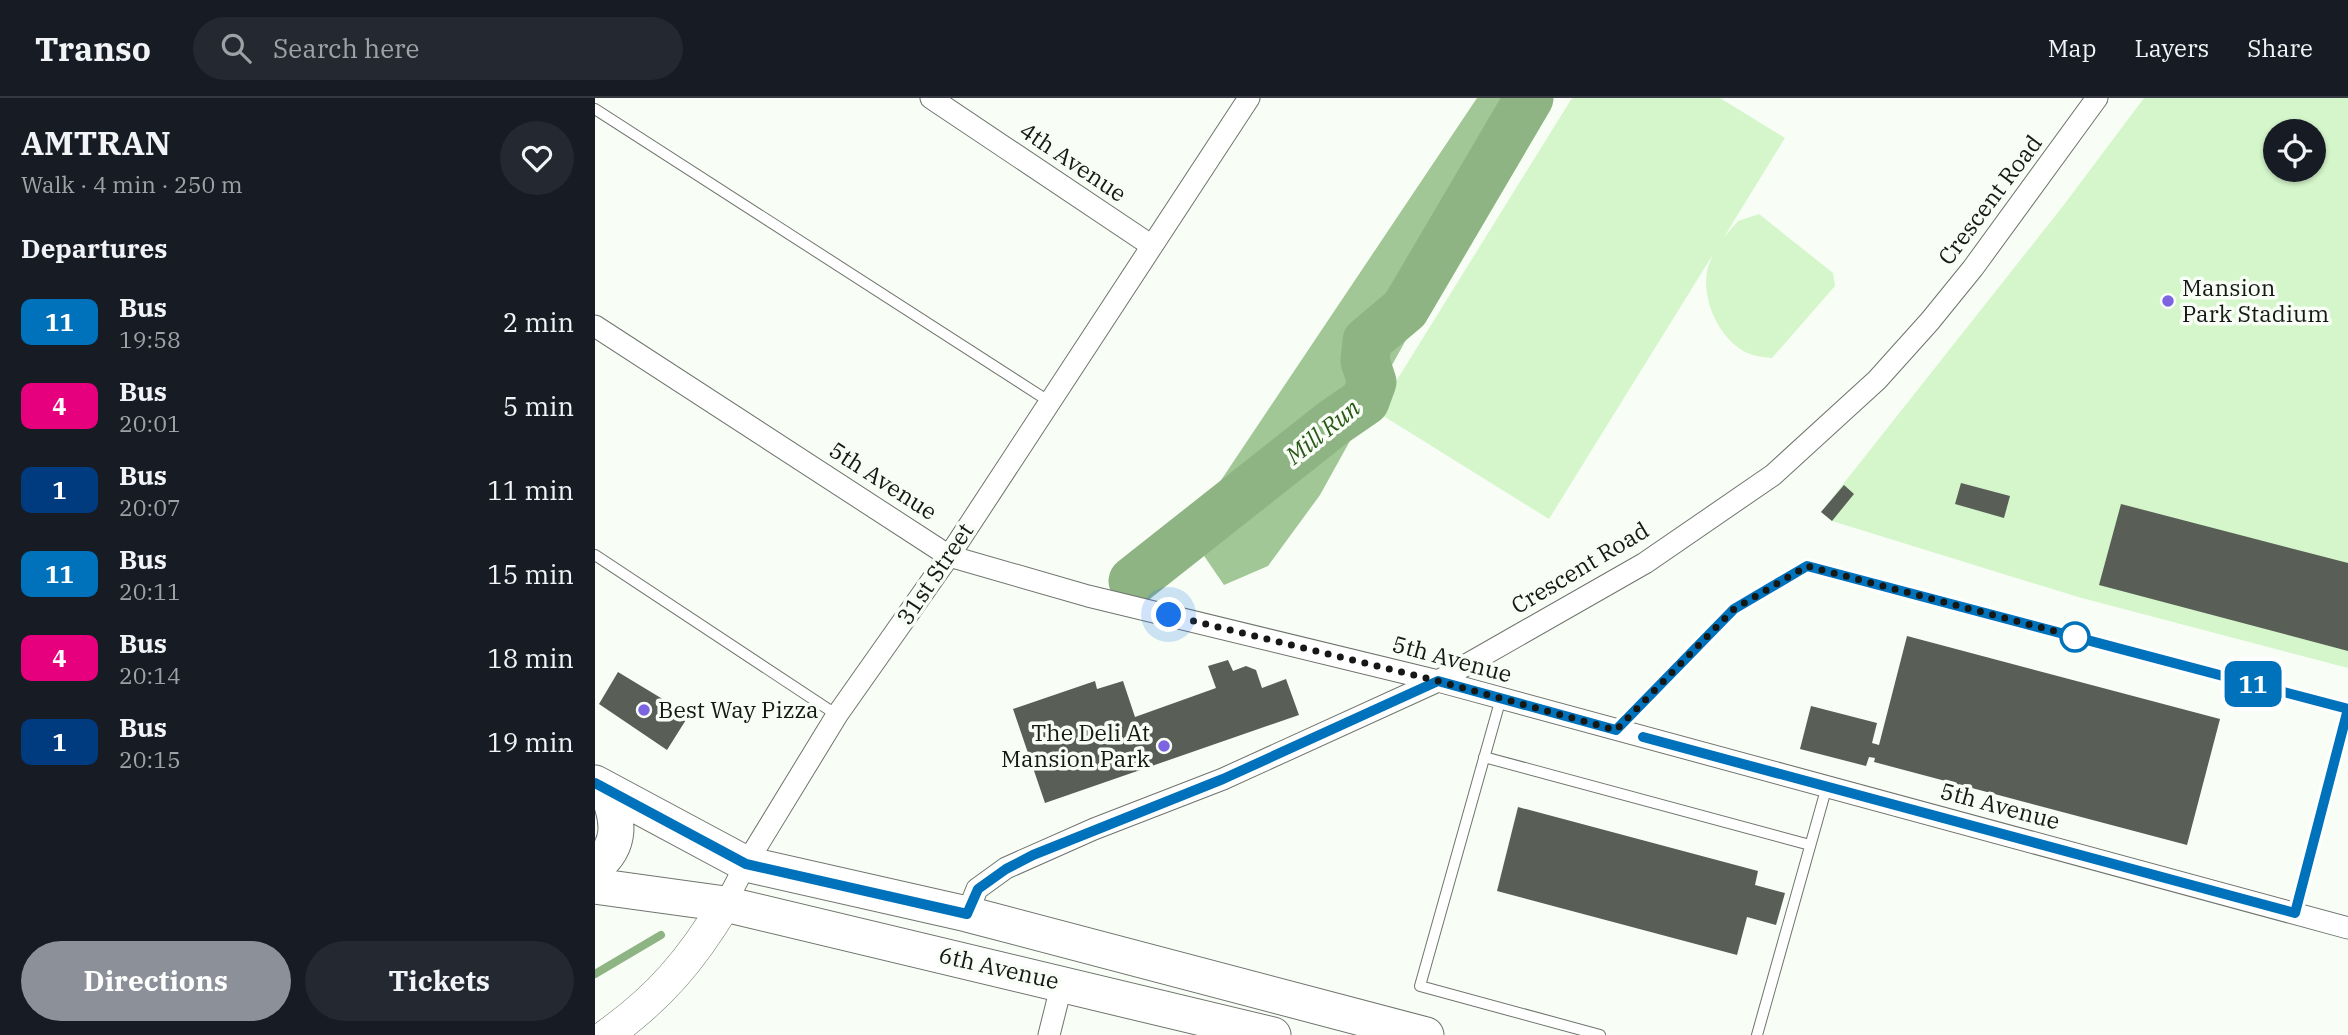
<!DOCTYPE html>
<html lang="en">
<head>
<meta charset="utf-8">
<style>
  body { margin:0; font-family:"IBM Plex Serif",serif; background:#242831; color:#f1f3f6; height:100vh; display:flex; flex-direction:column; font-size:26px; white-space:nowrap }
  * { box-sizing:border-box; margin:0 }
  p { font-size:23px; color:#9ea1a6 }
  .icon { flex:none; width:38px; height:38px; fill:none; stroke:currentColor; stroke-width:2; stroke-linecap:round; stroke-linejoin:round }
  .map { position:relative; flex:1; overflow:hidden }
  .details { display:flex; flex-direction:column; background:#171b24; width:595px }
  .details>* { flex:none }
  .badge { padding:0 14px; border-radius:10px; font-size:24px; line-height:46px }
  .tools { position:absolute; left:1668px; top:21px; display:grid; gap:14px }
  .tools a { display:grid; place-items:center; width:63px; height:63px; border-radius:50%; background:#171b24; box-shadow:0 2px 5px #0004; font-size:35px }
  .you { position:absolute; width:35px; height:35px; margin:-18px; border:5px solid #fff; border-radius:50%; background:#1a73e8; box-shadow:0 0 0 10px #1a73e833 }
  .map>.badge { position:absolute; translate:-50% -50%; box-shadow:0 0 0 4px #fff }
  h2 { padding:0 21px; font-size:26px; line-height:63px }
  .round { display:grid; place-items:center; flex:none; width:74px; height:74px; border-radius:37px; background:#242831 }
  .headline { display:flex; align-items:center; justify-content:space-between; height:119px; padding:0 21px }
  h1 { font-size:33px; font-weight:700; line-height:52px }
  .button { display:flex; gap:14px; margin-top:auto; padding:14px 21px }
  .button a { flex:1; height:80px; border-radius:42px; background:#8c9099; color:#fff; font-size:28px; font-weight:700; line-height:80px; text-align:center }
  .button a+a { background:#242831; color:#f1f3f6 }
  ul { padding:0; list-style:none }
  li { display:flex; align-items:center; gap:21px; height:84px; padding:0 21px }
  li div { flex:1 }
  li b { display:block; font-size:26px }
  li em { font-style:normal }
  li .badge { min-width:77px; font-weight:700; text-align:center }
  header { display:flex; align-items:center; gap:42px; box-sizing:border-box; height:98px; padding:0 35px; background:#171b24; border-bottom:2px solid #363941 }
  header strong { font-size:33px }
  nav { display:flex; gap:38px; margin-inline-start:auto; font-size:24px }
  .search { width:490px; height:63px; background:#242831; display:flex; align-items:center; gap:18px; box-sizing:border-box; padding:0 24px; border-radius:38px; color:#9ea1a6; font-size:26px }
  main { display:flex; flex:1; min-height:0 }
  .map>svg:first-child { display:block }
  .green { fill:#d4f6ca; fill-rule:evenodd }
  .forest { fill:#a2c797 }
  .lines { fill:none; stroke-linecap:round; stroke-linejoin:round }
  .stream { stroke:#8fb484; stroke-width:8 }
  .river { stroke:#8fb484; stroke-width:49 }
  .building { fill:#595e57 }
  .service-casing { stroke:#6f746e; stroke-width:12 }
  .minor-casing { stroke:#6f746e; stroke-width:23 }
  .secondary-casing { stroke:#6f746e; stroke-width:33 }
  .primary-casing { stroke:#6f746e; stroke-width:37 }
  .service { stroke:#fff; stroke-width:10 }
  .minor { stroke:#fff; stroke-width:21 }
  .secondary { stroke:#fff; stroke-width:32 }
  .primary { stroke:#fff; stroke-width:35 }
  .line-casing { stroke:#fff; stroke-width:16 }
  .line { stroke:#0072bc; stroke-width:10 }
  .walk { stroke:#161816; stroke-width:7; stroke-dasharray:0 12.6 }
  .poi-dot { fill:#7d65e1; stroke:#f8fef6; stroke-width:2.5 }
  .stop-dot { fill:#fff; stroke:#0072bc; stroke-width:3.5 }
  .labels { text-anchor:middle; stroke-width:7; stroke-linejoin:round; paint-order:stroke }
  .street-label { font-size:23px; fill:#161816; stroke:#f8fef6 }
  .poi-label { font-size:23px; fill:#161816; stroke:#f8fef6; text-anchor:start }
  .water-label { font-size:24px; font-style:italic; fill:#295817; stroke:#f8fef6 }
</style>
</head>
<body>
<header>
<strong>Transo</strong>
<div class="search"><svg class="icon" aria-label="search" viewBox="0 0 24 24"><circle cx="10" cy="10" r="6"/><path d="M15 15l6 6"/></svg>Search here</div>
<nav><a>Map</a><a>Layers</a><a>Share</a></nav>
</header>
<main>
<section class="details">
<div class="headline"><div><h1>AMTRAN</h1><p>Walk · 4 min · 250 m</p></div><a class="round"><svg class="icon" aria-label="heart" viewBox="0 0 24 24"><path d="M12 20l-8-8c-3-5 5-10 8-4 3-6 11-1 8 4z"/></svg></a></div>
<h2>Departures</h2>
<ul>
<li><span class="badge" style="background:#0072bc;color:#fff">11</span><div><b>Bus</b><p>19:58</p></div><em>2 min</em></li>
<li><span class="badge" style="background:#e6007e;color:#fff">4</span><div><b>Bus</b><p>20:01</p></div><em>5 min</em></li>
<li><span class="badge" style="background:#003b80;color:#fff">1</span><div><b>Bus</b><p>20:07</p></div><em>11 min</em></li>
<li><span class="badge" style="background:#0072bc;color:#fff">11</span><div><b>Bus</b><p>20:11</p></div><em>15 min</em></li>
<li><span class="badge" style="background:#e6007e;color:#fff">4</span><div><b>Bus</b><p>20:14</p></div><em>18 min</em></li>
<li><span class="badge" style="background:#003b80;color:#fff">1</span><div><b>Bus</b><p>20:15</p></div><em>19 min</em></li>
</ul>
<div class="button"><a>Directions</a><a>Tickets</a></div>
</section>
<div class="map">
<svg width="1753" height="937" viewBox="0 0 1753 937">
  <rect width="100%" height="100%" fill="#f8fef6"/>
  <path class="green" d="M977,0H1125L1190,40L1129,139L1143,123L1164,116L1238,175L1240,188L1177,260C1168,259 1158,258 1150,254C1123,239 1107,202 1112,173C1113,168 1116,162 1117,158L954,421L782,314Z
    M1549,0H1753V570L1483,499L1237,423L1226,414L1468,108ZM1680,33H1718V72H1680Z"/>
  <path class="forest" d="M882,0H954L853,166L725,397L673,468L629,487L592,433Z"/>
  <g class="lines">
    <path class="stream" d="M0,876L66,837"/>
    <path class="river" d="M538,483L738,325L770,303L777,284L770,263L772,243L810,211L934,0"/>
  </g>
  <path class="building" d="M1366,385L1415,398L1409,420L1360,406Z
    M1249,387L1259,396L1237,423L1226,414Z
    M1526,406L1753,465V553L1504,487Z
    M1312,538L1625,621L1592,747L1279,664L1280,660L1274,659L1271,668L1205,651L1216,608L1282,625L1277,645L1284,647Z
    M633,562L638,573L651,568L661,572L667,590L691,581L704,617L450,705L418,611L500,583L502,591L528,583L540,619L621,590L613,568Z
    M23,574L94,617L72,652L4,606Z
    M923,709L1163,773L1160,787L1190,795L1181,827L1152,819L1142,857L902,793Z"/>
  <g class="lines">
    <g class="service-casing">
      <path id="service" d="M0,11L455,304
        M0,457L242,617
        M906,600L825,888L1005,937
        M1021,632L1139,511L1212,468L1753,610L1700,815
        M889,659L1215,747
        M1162,937L1232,688"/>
    </g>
    <g class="minor-casing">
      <path id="minor" d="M336,0L557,148
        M0,228L354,458L493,498L843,583L1753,830
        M130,806L151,766L242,617L354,458L654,0
        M372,816L382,791L411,770L499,731L628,681L843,583L1050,465L1178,377L1282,282L1335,223L1378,170L1502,0
        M454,937L467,885"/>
    </g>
    <g class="secondary-casing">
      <path id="secondary" d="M12,937C65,899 97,861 130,806"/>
    </g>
    <g class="primary-casing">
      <path id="primary" d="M0,685L151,766L372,816L831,937
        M0,769C28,747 24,721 11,691
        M0,788L130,806L678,937"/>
    </g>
    <use href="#service" class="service"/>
    <use href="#minor" class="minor"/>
    <use href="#secondary" class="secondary"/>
    <use href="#primary" class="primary"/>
  </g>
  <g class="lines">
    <g class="line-casing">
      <path id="line" d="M0,685L151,766L372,816L383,791L411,771L438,757L628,681L843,583L1021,632L1139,511L1212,468L1753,611L1700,815L1048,639"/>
    </g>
    <use href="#line" class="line"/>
    <path class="walk" d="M574,517L843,583L1021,632L1139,511L1212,468L1482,539H1480"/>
  </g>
  <g class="poi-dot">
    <circle cx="1573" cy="203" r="7"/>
    <circle cx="49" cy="612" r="7"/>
    <circle cx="569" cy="648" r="7"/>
  </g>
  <circle class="stop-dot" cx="1480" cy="539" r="14"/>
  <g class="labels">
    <g class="street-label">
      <text transform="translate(478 64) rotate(34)" y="8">4th Avenue</text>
      <text transform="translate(1395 102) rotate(-53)" y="8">Crescent Road</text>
      <text transform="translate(288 383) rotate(33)" y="8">5th Avenue</text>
      <text transform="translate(985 470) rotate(-31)" y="8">Crescent Road</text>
      <text transform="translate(340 476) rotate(-56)" y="8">31st Street</text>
      <text transform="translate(857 561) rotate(15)" y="8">5th Avenue</text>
      <text transform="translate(1405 708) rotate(15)" y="8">5th Avenue</text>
      <text transform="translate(404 870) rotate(13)" y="8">6th Avenue</text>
    </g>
    <g class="poi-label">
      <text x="1587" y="198">Mansion<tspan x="1587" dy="26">Park Stadium</tspan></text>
      <text x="63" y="620">Best Way Pizza</text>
      <text x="555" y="643" text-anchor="end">The Deli At<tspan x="555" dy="26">Mansion Park</tspan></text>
    </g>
    <g class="water-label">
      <text transform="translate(728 334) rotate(-39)" y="8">Mill Run</text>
    </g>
  </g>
</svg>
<div class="tools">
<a><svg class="icon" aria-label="locate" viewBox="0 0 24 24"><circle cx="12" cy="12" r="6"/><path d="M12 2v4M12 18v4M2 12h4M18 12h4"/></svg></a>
</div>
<div class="you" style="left:574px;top:517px"></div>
<b class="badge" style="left:1658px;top:586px;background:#0072bc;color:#fff">11</b>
</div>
</main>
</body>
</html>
